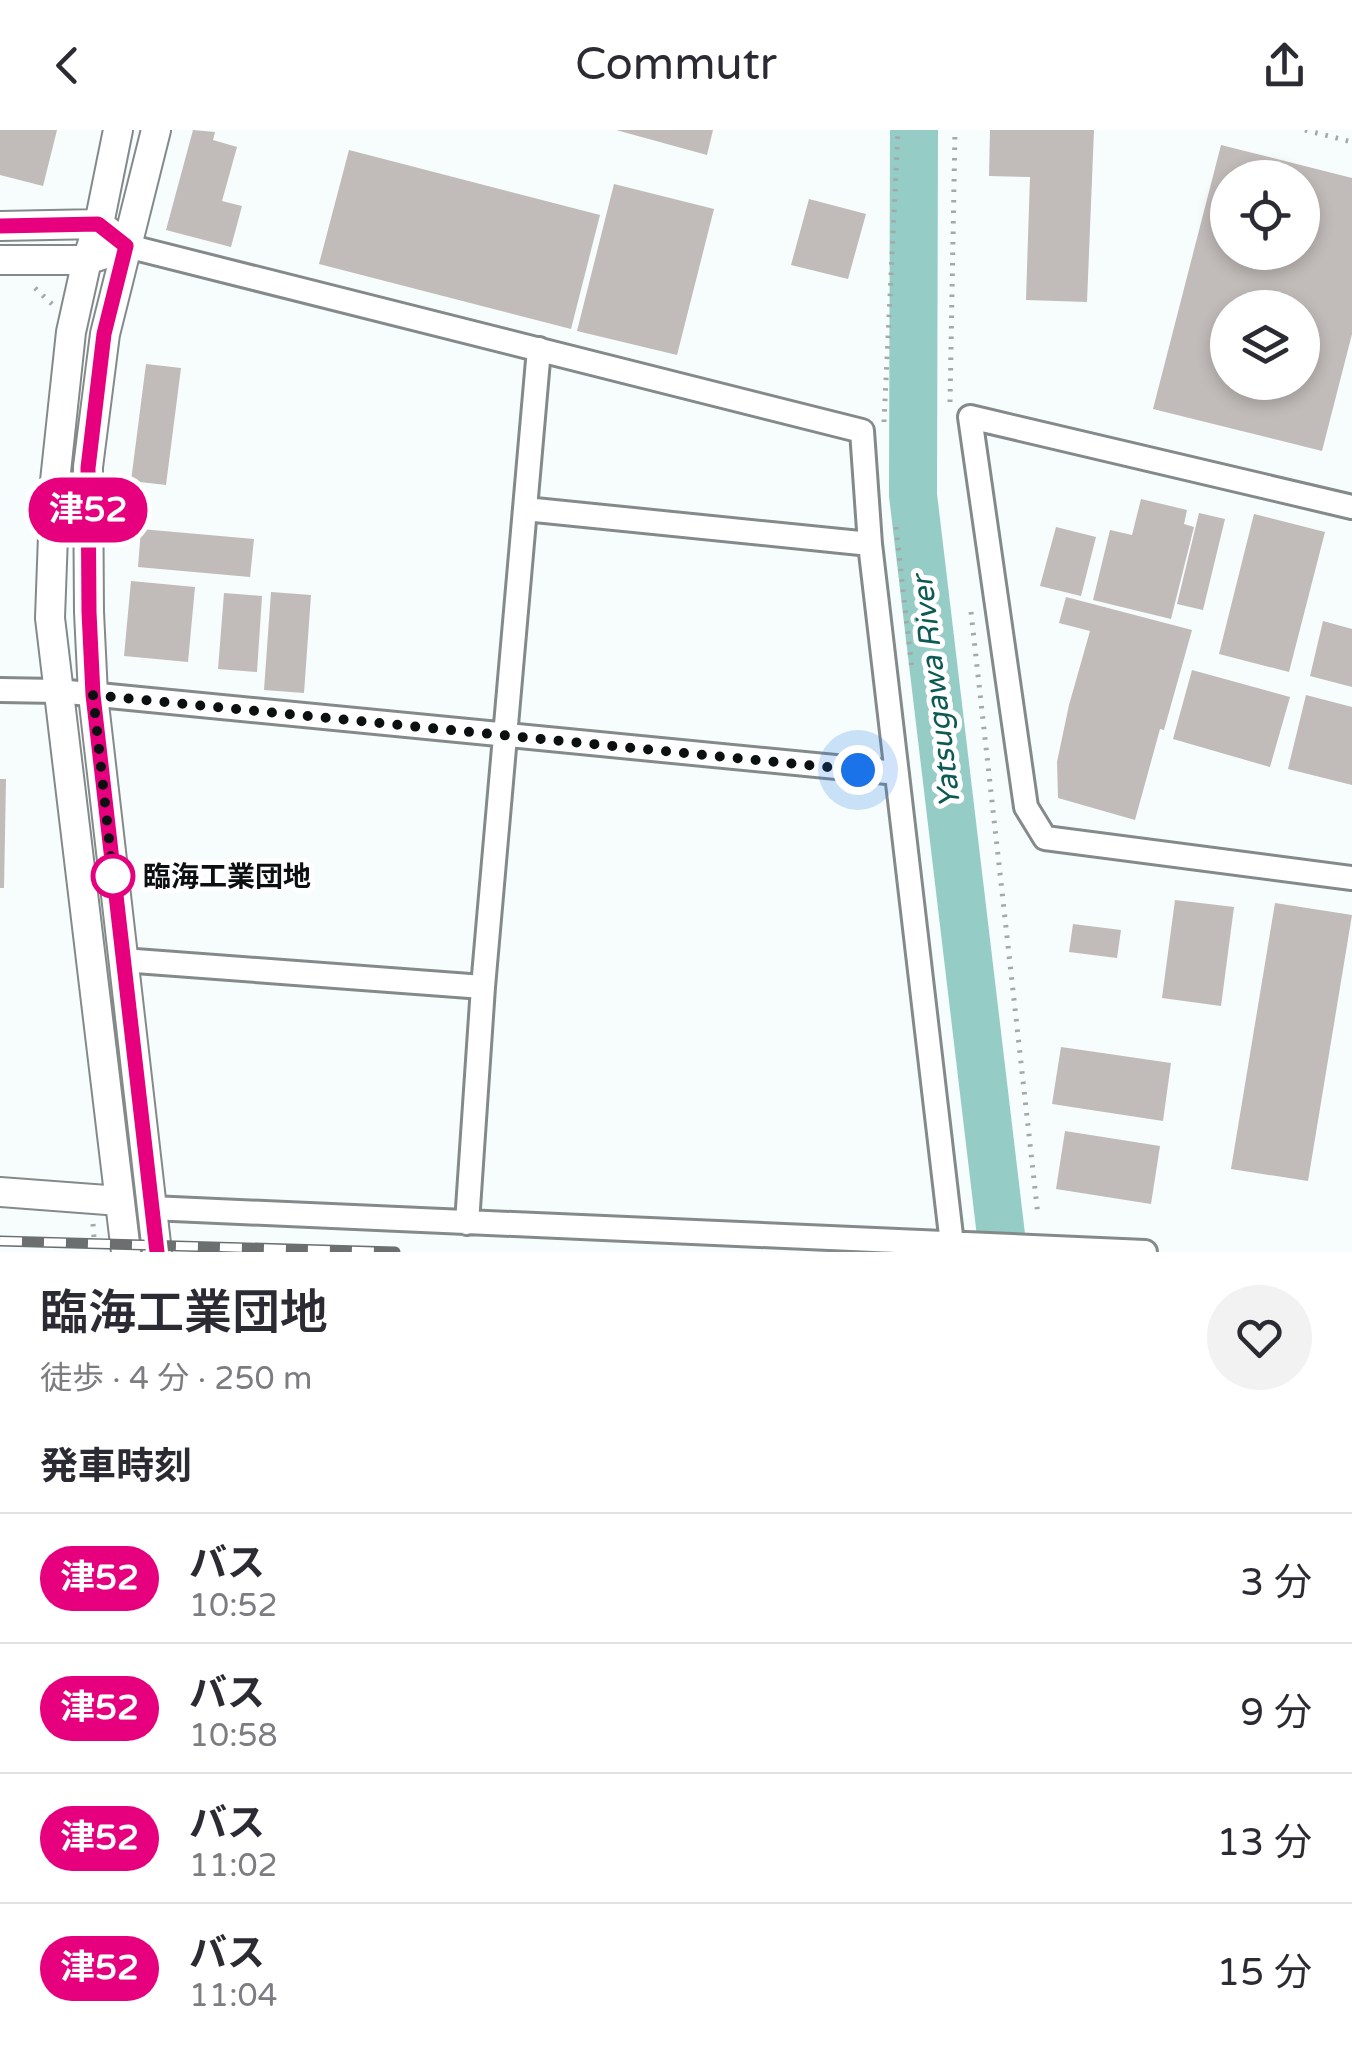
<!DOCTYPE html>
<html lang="ja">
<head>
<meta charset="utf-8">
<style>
  body { margin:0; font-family:"Varela Round","Noto Sans JP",sans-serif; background:#f2f2f3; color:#2b2b33; height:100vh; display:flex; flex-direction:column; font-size:38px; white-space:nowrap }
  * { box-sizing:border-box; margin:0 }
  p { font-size:32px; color:#7c7c81 }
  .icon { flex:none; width:55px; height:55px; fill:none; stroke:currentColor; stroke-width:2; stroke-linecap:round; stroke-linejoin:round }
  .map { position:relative; height:1122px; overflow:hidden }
  .drawer { display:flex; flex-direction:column; background:#fff; flex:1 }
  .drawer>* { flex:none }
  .badge { padding:0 20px; border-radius:32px; font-size:35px; line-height:65px }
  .fabs { position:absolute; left:1210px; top:30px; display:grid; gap:20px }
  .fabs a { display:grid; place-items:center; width:110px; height:110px; border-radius:50%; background:#fff; box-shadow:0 5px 15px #0003; font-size:50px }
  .you { position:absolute; width:50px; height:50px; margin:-25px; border:8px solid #fff; border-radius:50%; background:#1a73e8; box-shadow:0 0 0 15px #1a73e833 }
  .map>.badge { position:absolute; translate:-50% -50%; box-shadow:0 0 0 5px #fff }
  h2 { padding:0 40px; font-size:38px; line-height:90px }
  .round { display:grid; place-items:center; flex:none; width:105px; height:105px; border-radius:52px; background:#f2f2f3 }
  .headline { display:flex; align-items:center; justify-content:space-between; height:170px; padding:0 40px }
  h1 { font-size:48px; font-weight:600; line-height:75px }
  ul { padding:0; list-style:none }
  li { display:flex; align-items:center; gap:30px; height:130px; padding:0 40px; border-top:2px solid #e1e1e2 }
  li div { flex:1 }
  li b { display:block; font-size:38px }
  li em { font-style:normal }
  li .badge { min-width:110px; font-weight:700; text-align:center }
  header { display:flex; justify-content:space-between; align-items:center; height:130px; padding:0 40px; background:#fff; font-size:45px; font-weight:600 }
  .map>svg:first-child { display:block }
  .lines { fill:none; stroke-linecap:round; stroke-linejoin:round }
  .river { stroke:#96ccc6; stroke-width:48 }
  .building { fill:#c1bbb9; fill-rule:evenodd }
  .minor-casing { stroke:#838a89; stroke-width:28 }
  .tertiary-casing { stroke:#838a89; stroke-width:32 }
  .path { stroke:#a3a9a8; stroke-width:5; stroke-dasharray:2.5 8; stroke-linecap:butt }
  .minor { stroke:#fff; stroke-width:22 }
  .tertiary { stroke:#fff; stroke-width:28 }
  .rail-casing { stroke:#6b6f6f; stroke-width:11 }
  .rail { stroke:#fff; stroke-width:8; stroke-dasharray:22; stroke-linecap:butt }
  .line-casing { stroke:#fff; stroke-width:22 }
  .line { stroke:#e6007e; stroke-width:15 }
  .walk { stroke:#0d1010; stroke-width:10; stroke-dasharray:0 18 }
  .stop-dot { fill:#fff; stroke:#e6007e; stroke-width:5 }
  .labels { text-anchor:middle; stroke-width:10; stroke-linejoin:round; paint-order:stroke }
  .stop-label { font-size:28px; font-weight:bold; fill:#0d1010; stroke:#fff; text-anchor:start }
  .water-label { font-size:30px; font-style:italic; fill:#0d5a54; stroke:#fff }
</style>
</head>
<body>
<header><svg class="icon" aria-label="back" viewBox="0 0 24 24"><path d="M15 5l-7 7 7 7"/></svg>Commutr<svg class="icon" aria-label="share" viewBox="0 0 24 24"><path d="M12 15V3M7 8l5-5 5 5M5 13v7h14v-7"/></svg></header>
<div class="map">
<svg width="1352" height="1122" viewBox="0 0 1352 1122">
  <rect width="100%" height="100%" fill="#f6fdfc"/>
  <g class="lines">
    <path class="river" d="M914,0L913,365L1003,1122"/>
  </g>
  <path class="building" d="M0,0H57L43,56L0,45Z
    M193,0L215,2L213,10L237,17L222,71L242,76L231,117L166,100Z
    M616,0H713L707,25Z
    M990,0H1094L1087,172L1026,170L1030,47L989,46Z
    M1221,15L1352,48V204L1322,321L1153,279ZM1228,48H1302V122H1228ZM1228,178H1302V252H1228Z
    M349,20L600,85L571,199L319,134Z
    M614,54L714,79L677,225L577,201Z
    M809,69L866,84L848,149L791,135Z
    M146,234L181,238L166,355L131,351Z
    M1141,369L1187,380L1184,394L1194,397L1171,489L1093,470L1110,400L1132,405Z
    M1199,383L1225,389L1203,480L1177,474Z
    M1254,384L1325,402L1289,542L1219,524Z
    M1056,397L1096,407L1081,466L1040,456Z
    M141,399L254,409L250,447L138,437Z
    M131,451L195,457L188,532L124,526Z
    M271,462L311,465L304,563L264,560Z
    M224,463L262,466L257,542L218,539Z
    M1066,467L1192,500L1164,600L1160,599L1135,690L1058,668L1057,632L1069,575L1090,501L1059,493Z
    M1323,491L1352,499V557L1310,546Z
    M1192,540L1290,567L1270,637L1173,609Z
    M1306,565L1352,577V655L1288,639Z
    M0,649H6L4,758H0Z
    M1175,770L1234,777L1221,876L1162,868Z
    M1275,773L1352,785L1308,1051L1231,1039Z
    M1073,794L1121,800L1117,828L1069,822Z
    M1061,917L1171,933L1163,991L1052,974Z
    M1065,1001L1160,1016L1151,1074L1056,1059Z"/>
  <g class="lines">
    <g class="minor-casing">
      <path id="minor" d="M127,116L862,301L870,414L952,1114
        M1352,377L970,287L1026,677L1045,708L1352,748
        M525,379L870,414
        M0,560L58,561L897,643
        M122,830L483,857
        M151,1078L1145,1122
        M467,1093L483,857L539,219"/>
    </g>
    <g class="tertiary-casing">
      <path id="tertiary" d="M118,0L99,94L87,130L71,202L55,351L50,488L126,1122
        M156,0L105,204L88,337L89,482L93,565L157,1122
        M0,96L99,94L110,103
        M0,130H87L102,125
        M0,1062L120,1071"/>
    </g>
    <path class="path" d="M1305,0L1352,12
      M35,158L52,174
      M950,272L955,0
      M884,292L898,0
      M896,397L912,540
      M971,482L1038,1086
      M93,1094L95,1122"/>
    <use href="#minor" class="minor"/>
    <use href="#tertiary" class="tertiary"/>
    <g class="rail-casing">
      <path id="rail" d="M0,1111L395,1122"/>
    </g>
    <use href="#rail" class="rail"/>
  </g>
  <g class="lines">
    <g class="line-casing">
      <path id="line" d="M0,96L98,94L126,116L104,204L88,338L89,482L93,565L157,1122"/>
    </g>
    <use href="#line" class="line"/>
    <path class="walk" d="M113,746L114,754L93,565L858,640"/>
  </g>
  <circle class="stop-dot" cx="113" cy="746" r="20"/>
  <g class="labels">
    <g class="stop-label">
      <text x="143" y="756">臨海工業団地</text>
    </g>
    <g class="water-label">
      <text transform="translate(936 562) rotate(-97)" y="10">Yatsugawa River</text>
    </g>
  </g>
</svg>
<div class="fabs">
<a><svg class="icon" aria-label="locate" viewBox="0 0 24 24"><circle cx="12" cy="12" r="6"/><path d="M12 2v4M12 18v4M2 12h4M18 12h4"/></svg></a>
<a><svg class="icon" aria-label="layers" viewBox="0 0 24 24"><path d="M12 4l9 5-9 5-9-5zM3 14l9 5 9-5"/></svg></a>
</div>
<div class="you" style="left:858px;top:640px"></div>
<b class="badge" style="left:88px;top:380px;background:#e6007e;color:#fff">津52</b>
</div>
<section class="drawer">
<div class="headline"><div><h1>臨海工業団地</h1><p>徒歩 · 4 分 · 250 m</p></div><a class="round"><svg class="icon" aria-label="heart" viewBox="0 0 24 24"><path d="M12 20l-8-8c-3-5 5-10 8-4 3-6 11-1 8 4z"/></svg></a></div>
<h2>発車時刻</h2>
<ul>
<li><span class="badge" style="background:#e6007e;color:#fff">津52</span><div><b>バス</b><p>10:52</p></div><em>3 分</em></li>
<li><span class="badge" style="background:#e6007e;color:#fff">津52</span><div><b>バス</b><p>10:58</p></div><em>9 分</em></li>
<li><span class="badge" style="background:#e6007e;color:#fff">津52</span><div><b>バス</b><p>11:02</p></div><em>13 分</em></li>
<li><span class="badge" style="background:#e6007e;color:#fff">津52</span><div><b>バス</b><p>11:04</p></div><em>15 分</em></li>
</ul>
</section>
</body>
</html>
